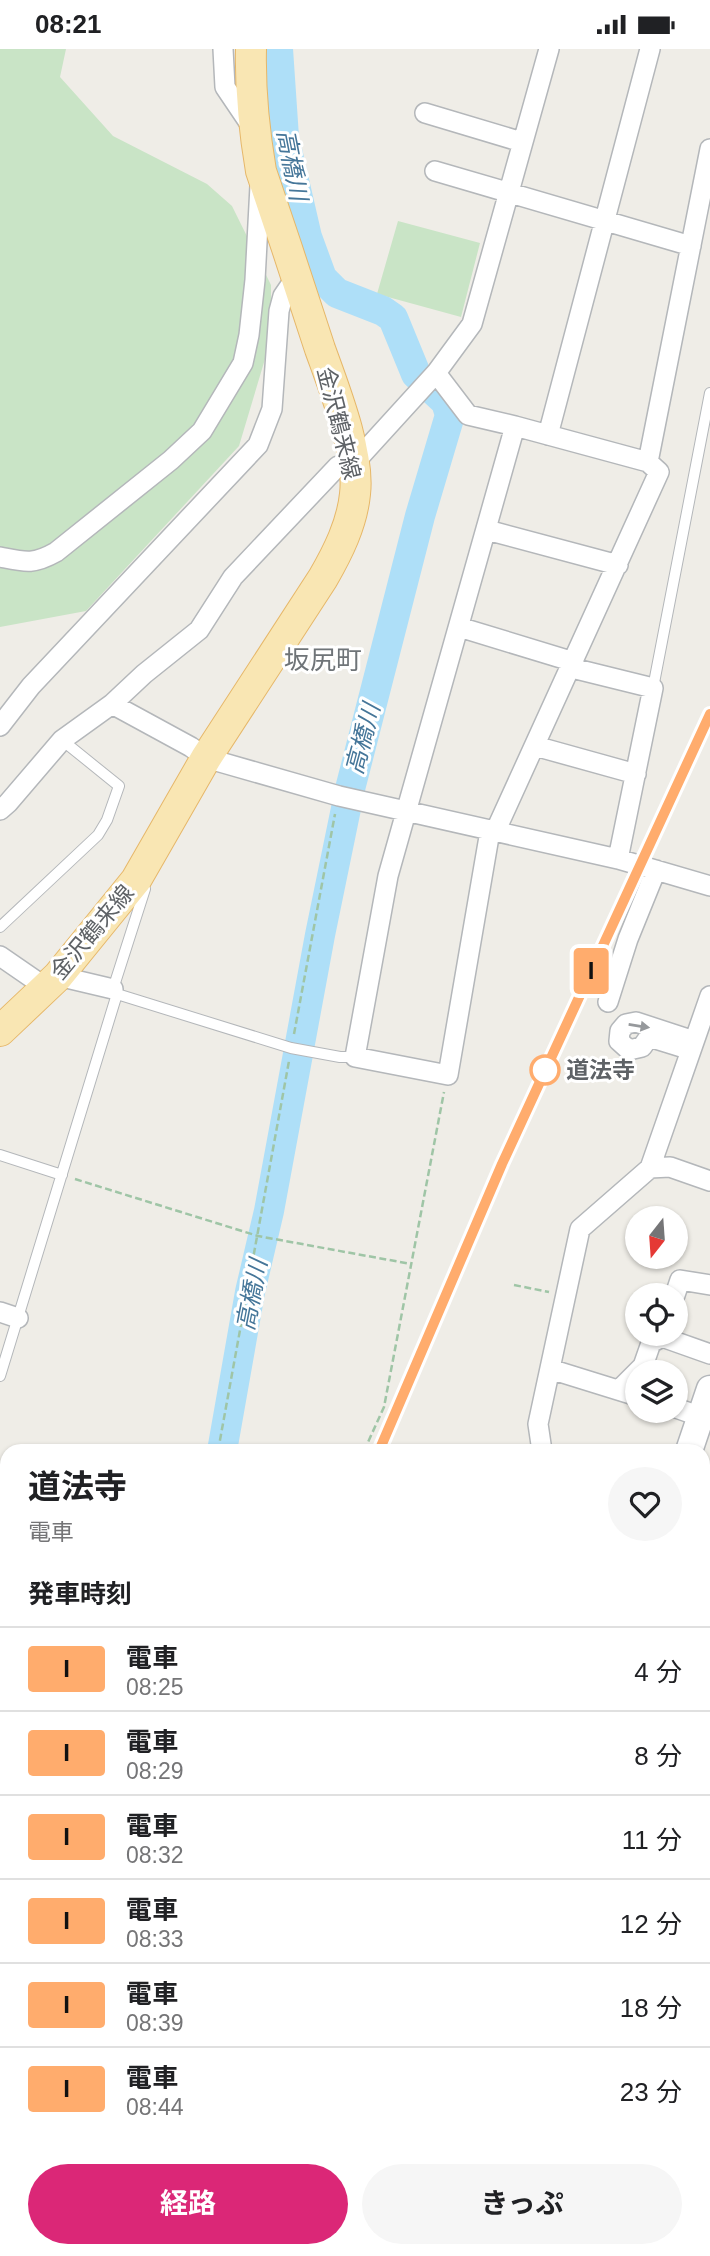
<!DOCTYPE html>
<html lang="ja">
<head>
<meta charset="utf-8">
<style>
  body { margin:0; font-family:Helvetica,"Noto Sans JP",sans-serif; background:#f6f6f6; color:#202124; height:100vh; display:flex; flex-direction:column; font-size:26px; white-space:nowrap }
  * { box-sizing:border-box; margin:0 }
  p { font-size:23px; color:#757577 }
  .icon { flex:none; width:38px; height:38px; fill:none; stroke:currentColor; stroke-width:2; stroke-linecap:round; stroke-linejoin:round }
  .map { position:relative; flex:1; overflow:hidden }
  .panel { position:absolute; left:0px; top:1395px; width:710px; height:814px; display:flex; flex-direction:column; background:#fff; border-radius:21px 21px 0 0; box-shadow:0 2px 5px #0004 }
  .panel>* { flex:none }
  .badge { padding:0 14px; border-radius:5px; font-size:24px; line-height:46px }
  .needle { width:46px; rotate:197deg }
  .controls { position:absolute; left:625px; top:1157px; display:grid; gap:14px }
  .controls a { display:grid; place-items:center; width:63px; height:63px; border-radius:50%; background:#fff; box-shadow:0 2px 5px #0004; font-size:35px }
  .map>.badge { position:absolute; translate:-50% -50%; box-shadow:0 0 0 4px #fff }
  h2 { padding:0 28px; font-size:26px; line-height:63px }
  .round { display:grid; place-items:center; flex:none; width:74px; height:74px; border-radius:37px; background:#f6f6f6 }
  .head { display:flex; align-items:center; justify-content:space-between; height:119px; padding:0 28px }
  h1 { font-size:33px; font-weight:700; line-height:52px }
  .cta { display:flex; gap:14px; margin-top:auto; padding:14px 28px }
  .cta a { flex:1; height:80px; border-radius:42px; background:#db2777; color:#fff; font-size:28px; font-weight:700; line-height:80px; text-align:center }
  .cta a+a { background:#f6f6f6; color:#202124 }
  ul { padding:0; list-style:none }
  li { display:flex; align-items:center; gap:21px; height:84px; padding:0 28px; border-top:2px solid #e0e0e0 }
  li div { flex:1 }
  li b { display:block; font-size:26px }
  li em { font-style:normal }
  li .badge { min-width:77px; font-weight:700; text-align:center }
  .status { display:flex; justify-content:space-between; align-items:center; height:49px; padding:0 35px; background:#fff; direction:ltr }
  .status svg { height:19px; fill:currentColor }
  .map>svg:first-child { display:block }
  .green { fill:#c9e4c6 }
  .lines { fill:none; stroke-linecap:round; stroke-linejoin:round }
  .river { stroke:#aedff8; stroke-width:30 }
  .lane-casing { stroke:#b4b7ba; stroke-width:12 }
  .street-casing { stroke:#b4b7ba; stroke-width:22 }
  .secondary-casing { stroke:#b3b6ba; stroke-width:29 }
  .primary-casing { stroke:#e6b769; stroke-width:32 }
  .path { stroke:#9fc5a6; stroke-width:2.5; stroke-dasharray:7 3.5; stroke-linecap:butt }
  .lane { stroke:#fff; stroke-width:10 }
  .street { stroke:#fff; stroke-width:19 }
  .secondary { stroke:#fff; stroke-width:26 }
  .primary { stroke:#f9e6b3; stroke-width:30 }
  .rail-casing { stroke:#b5b6b6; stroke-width:8 }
  .rail { stroke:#fff; stroke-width:5; stroke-dasharray:16; stroke-linecap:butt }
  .oneway { fill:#96999c }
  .line-casing { stroke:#fff; stroke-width:16 }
  .line { stroke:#ffac6d; stroke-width:10 }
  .stop-dot { fill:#fff; stroke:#ffac6d; stroke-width:3.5 }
  .labels { text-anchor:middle; stroke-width:6; stroke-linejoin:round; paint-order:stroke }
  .street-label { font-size:23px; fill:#5e6266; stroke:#fff }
  .stop-label { font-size:23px; font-weight:bold; fill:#5e6266; stroke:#fff; text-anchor:start }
  .water-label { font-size:24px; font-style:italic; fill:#457699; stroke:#fff }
  .quarter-label { font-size:26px; fill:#6f7478; stroke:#fff }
</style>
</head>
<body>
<div class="status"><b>08:21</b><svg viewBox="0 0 49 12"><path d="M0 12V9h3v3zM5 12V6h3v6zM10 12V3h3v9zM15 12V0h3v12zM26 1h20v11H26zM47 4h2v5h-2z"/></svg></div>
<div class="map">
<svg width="710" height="2207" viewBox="0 0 710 2207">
  <rect width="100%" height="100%" fill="#efede7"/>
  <path class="green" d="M0,0H66L60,28L113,87L207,135L232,157L271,236V290L239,397L86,562L0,578Z
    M398,172L480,194L461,268L377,245Z"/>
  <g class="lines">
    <path class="river" d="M222,1402L250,1243L269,1162L320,886L350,740L420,467L450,366L446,353L416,325L393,269L383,262L337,244L322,229L307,188L284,88L278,0
      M6,2207L8,2202"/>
    <g class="lane-casing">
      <path id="lane" d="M653,639L710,344
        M0,878L98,786L107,771L119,737L62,691
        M117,945L291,999L340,1008H355
        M0,1106L62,1126
        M0,1327L117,945L113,940L145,840L141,836
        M0,1564L7,1566"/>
    </g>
    <g class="street-casing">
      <path id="street" d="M223,0L225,38L252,78
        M425,64L522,93
        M435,122L691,197
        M436,324L468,366L515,377
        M548,386L650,0
        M648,413L710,100
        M487,481L618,516
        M0,508C25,513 33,516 56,503L171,411L202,382L243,314L249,286L255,231L260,137
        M459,578L574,613
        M572,619L653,639L618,810
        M112,655L191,698L206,709L339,747L618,810L710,837
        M0,677L31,637L258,396L272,360L279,262L283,247L296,228
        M535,697L636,725
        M0,761L8,754L62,691L112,655L144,625L199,581L233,528L338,417L354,414L436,324L472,275L549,0
        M490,782L448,1026L355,1008L388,827L515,377L648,413L659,423L495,783
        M0,907L45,938
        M58,927L113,940
        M608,953L628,890L656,821
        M691,1001L649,988L642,998L629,1001L619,992L620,982L626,975L636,973L694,992
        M650,1119L710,947
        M675,1246L680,1231L710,1236
        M0,1263L18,1269
        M662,1288L710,1305
        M550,1320L637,1347
        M619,1341L643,1317L651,1294L662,1288L663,1284
        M676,1359L710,1371
        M542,1402L538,1375L580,1180L650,1119L670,1118L710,1132
        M704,1452L710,1453
        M0,2079L7,2082
        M0,2172L3,2173"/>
    </g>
    <g class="secondary-casing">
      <path id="secondary" d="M689,1402L710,1340
        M473,2207L475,2202"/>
    </g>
    <g class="primary-casing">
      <path id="primary" d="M0,982L58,927L136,831L206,709L323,529C338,503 352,475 355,445C360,404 334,339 320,300C301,241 281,181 261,122C254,81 250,42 251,0
        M704,1791L710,1793"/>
    </g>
    <path class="path" d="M294,985L335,765
      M75,1130L258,1187L411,1215
      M514,1236L549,1243
      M218,1402L289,1012
      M364,1402L384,1358L444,1043
      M704,1563L710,1565
      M0,1947L7,1949
      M73,2207L74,2202
      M333,2207L334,2202"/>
    <use href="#lane" class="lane"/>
    <use href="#street" class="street"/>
    <use href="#secondary" class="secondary"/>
    <use href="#primary" class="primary"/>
    <g class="rail-casing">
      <path id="rail" d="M379,1402L502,1115L710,666
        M21,2207L24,2202"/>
    </g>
    <use href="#rail" class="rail"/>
  </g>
  <defs><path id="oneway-solid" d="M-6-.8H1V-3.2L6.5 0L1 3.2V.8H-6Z" transform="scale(1.75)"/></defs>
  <use class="oneway" href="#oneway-solid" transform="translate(639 977) rotate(9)"/>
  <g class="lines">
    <g class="line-casing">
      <path id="line" d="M379,1402L502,1115L710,665"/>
    </g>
    <use href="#line" class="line"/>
  </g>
  <circle class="stop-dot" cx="545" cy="1021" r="14"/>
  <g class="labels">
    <g class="street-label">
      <text transform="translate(339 374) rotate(76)" y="8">金沢鶴来線</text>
      <text transform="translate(92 883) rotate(-50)" y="8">金沢鶴来線</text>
    </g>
    <g class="stop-label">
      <text x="566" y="1029">道法寺</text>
    </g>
    <g class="water-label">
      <text transform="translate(292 116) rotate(79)" y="8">高橋川</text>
      <text transform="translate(363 690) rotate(-75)" y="8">高橋川</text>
      <text transform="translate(252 1246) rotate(-79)" y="8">高橋川</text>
    </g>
    <g class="quarter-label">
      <text x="323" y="620">坂尻町</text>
    </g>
  </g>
</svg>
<div class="controls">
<a><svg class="needle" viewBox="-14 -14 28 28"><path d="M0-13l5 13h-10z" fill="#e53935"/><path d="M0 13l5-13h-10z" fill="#757577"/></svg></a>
<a><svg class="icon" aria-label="locate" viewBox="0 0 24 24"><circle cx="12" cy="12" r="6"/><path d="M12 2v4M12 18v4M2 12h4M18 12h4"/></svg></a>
<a><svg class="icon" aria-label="layers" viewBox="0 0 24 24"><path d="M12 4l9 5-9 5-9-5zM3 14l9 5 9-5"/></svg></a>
</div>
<b class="badge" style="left:591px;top:922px;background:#ffac6d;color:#111">I</b>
<section class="panel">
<div class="head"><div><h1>道法寺</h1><p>電車</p></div><a class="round"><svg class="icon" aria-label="heart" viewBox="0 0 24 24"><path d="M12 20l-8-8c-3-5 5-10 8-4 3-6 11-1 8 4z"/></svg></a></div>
<h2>発車時刻</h2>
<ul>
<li><span class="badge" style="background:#ffac6d;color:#111">I</span><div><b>電車</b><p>08:25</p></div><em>4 分</em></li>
<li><span class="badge" style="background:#ffac6d;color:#111">I</span><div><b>電車</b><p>08:29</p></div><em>8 分</em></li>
<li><span class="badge" style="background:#ffac6d;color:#111">I</span><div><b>電車</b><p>08:32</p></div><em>11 分</em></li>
<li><span class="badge" style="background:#ffac6d;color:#111">I</span><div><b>電車</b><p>08:33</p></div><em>12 分</em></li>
<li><span class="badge" style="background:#ffac6d;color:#111">I</span><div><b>電車</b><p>08:39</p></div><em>18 分</em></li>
<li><span class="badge" style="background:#ffac6d;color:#111">I</span><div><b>電車</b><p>08:44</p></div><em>23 分</em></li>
</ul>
<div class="cta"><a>経路</a><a>きっぷ</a></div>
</section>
</div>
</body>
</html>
